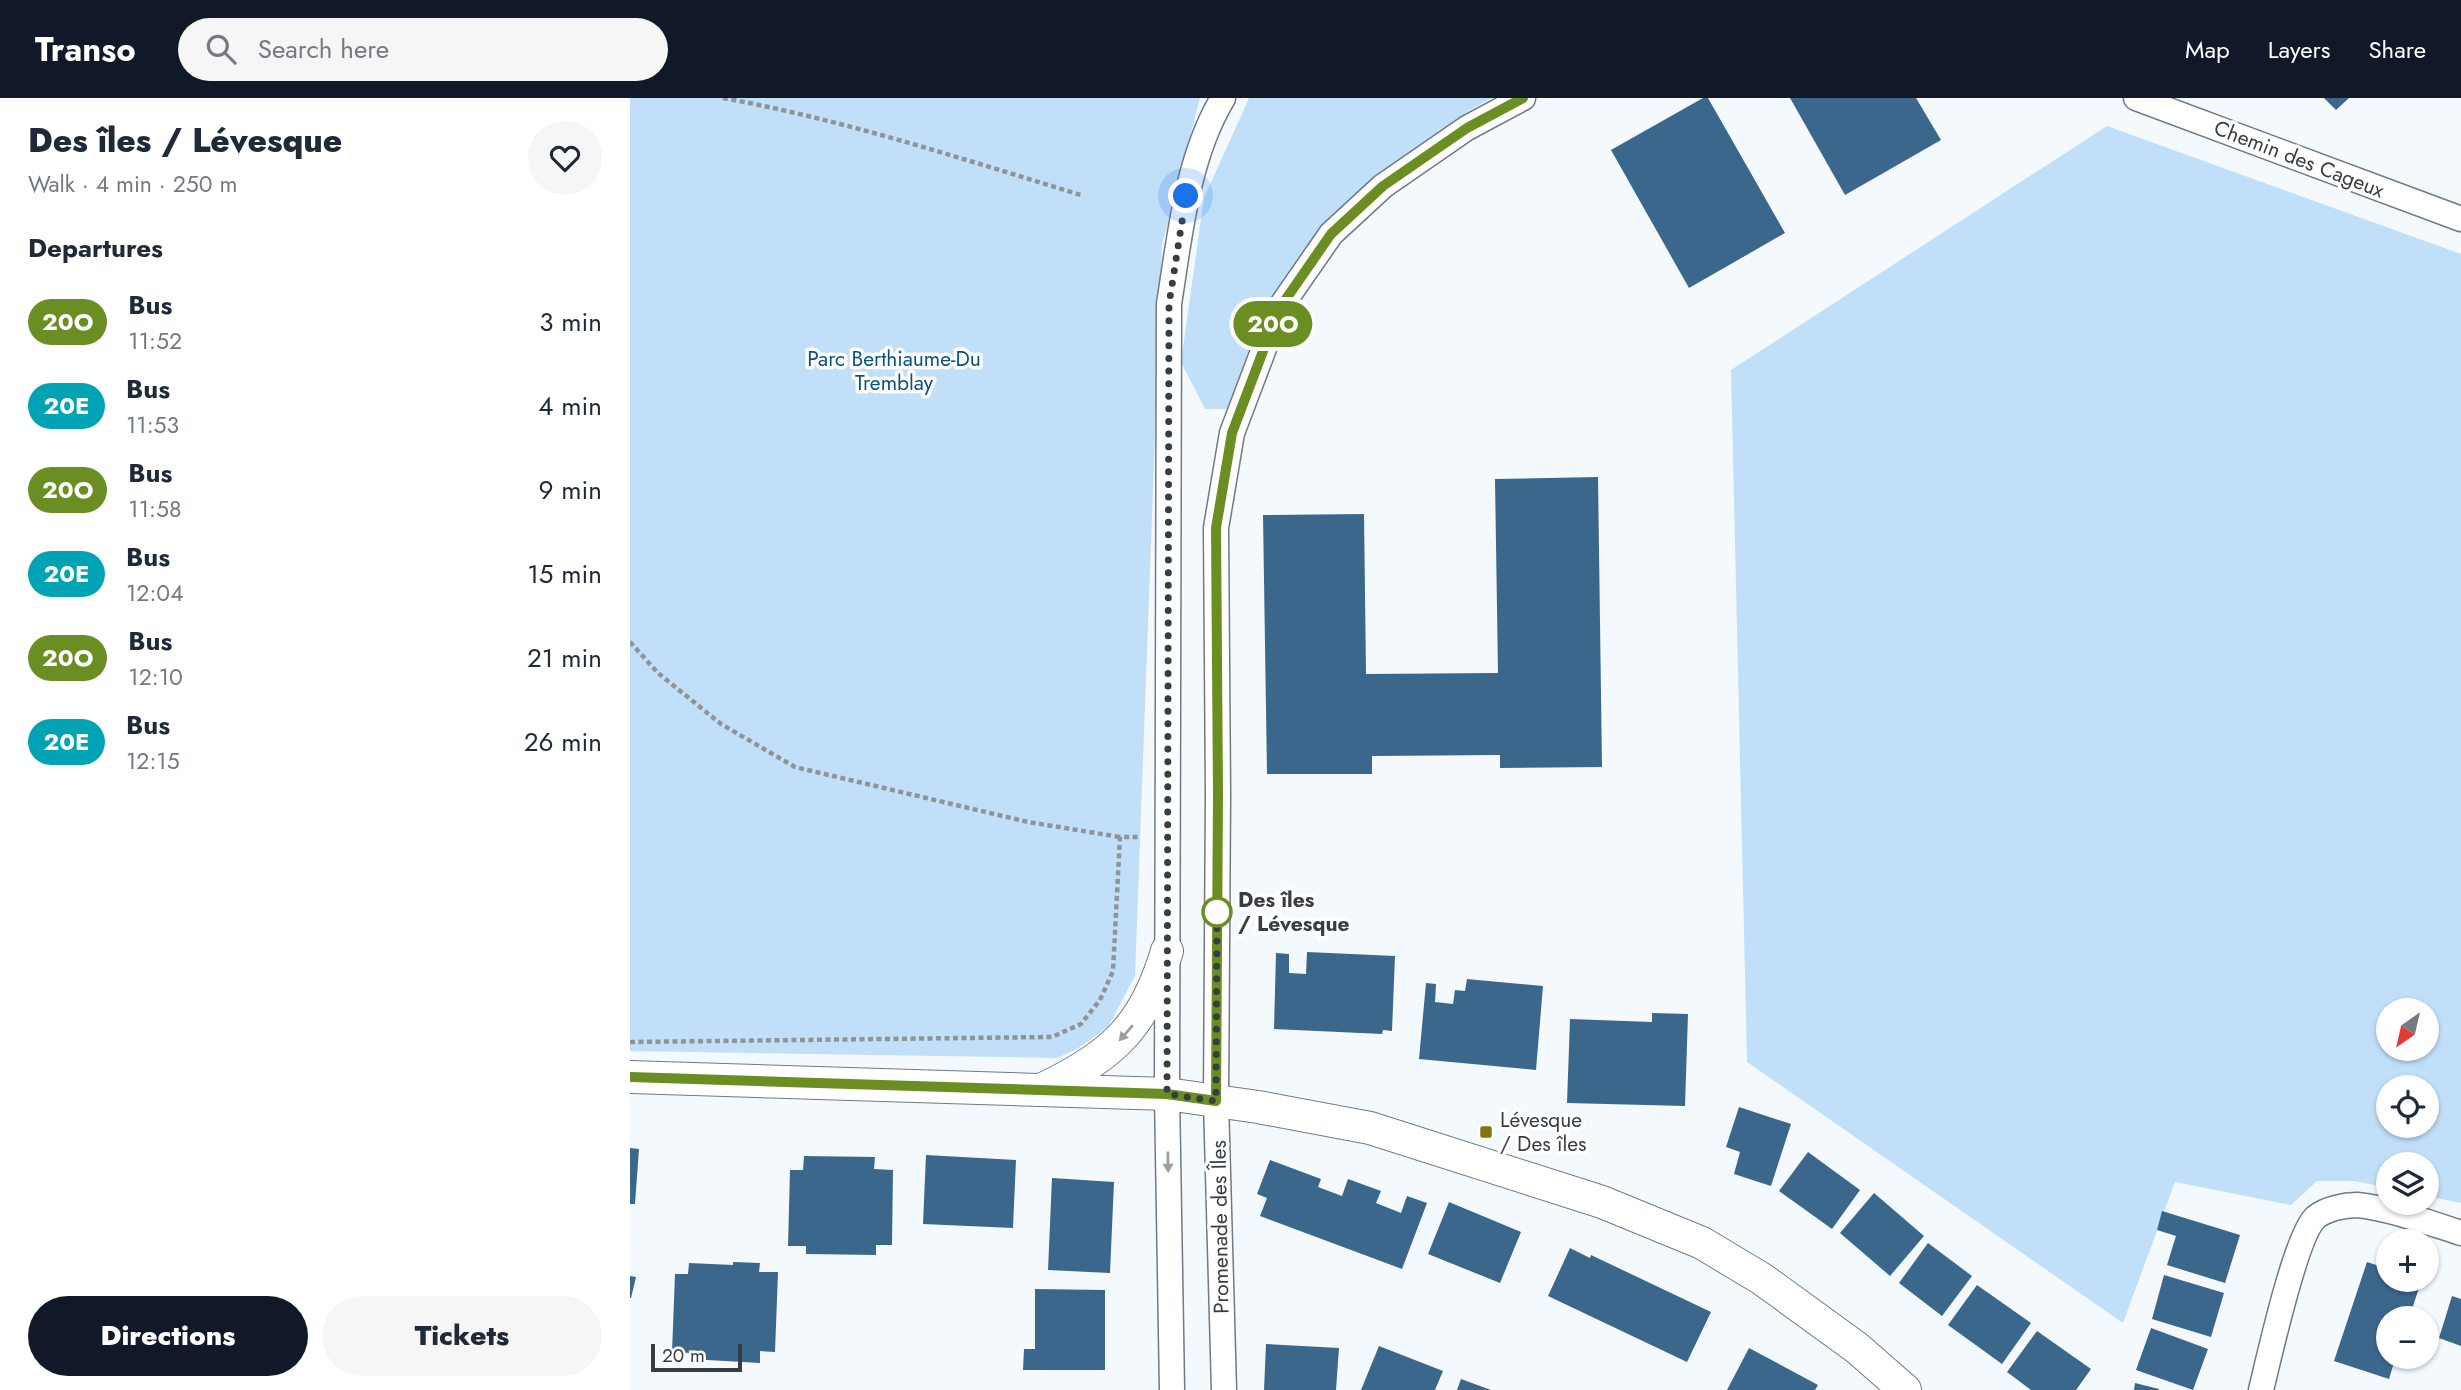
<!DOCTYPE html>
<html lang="en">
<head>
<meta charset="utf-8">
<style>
  body { margin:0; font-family:Jost,sans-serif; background:#f6f6f7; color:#1f2937; height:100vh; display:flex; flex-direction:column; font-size:26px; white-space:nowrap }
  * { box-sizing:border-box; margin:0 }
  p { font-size:23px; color:#747a83 }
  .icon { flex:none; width:38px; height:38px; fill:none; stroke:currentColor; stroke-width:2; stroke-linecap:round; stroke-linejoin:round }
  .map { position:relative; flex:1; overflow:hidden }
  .drawer { display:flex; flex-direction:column; background:#fff; width:630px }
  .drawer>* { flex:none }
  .badge { padding:0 14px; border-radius:23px; font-size:24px; line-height:46px }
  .needle { width:46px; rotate:214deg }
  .fabs { position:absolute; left:1746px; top:900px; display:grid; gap:14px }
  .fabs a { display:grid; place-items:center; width:63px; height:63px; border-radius:50%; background:#fff; box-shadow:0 2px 5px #0004; font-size:35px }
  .scale { position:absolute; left:21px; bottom:18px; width:91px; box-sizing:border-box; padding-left:7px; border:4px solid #383d41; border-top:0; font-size:19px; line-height:24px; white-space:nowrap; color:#383d41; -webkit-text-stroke:5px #fff; paint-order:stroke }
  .you { position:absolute; width:35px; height:35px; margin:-18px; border:5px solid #fff; border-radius:50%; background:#1a73e8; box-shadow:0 0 0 10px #1a73e833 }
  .map>.badge { position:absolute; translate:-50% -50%; box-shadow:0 0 0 4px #fff }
  h2 { padding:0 28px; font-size:26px; line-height:63px }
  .round { display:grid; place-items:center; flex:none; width:74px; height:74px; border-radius:37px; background:#f6f6f7 }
  .overview { display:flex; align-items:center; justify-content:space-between; height:119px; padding:0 28px }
  h1 { font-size:33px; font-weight:800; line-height:52px }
  .cta { display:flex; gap:14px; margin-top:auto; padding:14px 28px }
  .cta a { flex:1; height:80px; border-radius:42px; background:#111827; color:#fff; font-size:28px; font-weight:800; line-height:80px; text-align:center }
  .cta a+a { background:#f6f6f7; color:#1f2937 }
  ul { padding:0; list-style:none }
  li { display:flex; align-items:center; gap:21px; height:84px; padding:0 28px }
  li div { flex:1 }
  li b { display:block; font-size:26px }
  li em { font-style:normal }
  li .badge { min-width:77px; font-weight:700; text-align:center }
  header { display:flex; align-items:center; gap:42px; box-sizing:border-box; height:98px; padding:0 35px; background:#111827; color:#fff }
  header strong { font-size:33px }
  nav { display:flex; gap:38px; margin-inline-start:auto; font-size:24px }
  .search { width:490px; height:63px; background:#f6f6f7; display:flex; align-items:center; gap:18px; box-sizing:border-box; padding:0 24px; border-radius:38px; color:#747a83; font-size:26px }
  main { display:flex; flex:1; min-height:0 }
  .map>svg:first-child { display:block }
  .green { fill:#c2dff9; fill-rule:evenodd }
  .building { fill:#3c678c }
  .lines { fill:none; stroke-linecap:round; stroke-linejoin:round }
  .minor-casing { stroke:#6f7a85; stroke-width:27 }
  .tertiary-casing { stroke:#6f7a85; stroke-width:34 }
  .path { stroke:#8f9498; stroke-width:4.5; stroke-dasharray:5 3.5; stroke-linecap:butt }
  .minor { stroke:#fff; stroke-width:24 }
  .tertiary { stroke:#fff; stroke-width:32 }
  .oneway { fill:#9c9ea0 }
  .line-casing { stroke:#fff; stroke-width:16 }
  .line { stroke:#6b8e23; stroke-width:10 }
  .walk { stroke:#383d41; stroke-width:7; stroke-dasharray:0 12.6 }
  .stop-dot { fill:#fff; stroke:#6b8e23; stroke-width:3.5 }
  .poi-dot { fill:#857212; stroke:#fff; stroke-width:2.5 }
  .labels { text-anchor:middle; stroke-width:7; stroke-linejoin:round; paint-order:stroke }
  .street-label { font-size:21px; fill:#383d41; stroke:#fff }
  .park-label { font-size:21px; fill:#075285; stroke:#fff }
  .stop-label { font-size:21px; font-weight:bold; fill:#383d41; stroke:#fff; text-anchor:start }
  .poi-label { font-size:21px; fill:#383d41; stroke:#fff; text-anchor:start }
</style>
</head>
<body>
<header>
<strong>Transo</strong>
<div class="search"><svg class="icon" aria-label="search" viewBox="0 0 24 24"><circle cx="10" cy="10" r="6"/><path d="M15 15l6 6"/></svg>Search here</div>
<nav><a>Map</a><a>Layers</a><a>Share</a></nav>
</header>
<main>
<section class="drawer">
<div class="overview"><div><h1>Des îles / Lévesque</h1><p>Walk · 4 min · 250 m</p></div><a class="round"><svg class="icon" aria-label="heart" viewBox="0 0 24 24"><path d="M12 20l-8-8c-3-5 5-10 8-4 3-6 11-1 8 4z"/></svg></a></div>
<h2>Departures</h2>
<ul>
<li><span class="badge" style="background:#6b8e23;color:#fff">20O</span><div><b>Bus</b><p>11:52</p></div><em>3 min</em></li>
<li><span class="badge" style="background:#00a3b4;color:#fff">20E</span><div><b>Bus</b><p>11:53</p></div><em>4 min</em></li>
<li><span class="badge" style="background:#6b8e23;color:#fff">20O</span><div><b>Bus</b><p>11:58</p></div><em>9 min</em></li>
<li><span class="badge" style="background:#00a3b4;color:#fff">20E</span><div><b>Bus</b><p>12:04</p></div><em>15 min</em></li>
<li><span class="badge" style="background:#6b8e23;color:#fff">20O</span><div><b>Bus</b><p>12:10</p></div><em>21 min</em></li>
<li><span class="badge" style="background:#00a3b4;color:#fff">20E</span><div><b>Bus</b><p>12:15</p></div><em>26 min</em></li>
</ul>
<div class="cta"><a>Directions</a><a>Tickets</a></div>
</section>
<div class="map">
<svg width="1831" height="1292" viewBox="0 0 1831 1292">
  <rect width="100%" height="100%" fill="#f4f9fe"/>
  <path class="green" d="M0,0H570L532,147L505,878L478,929L447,951L427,960L0,953Z
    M619,0H862L838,13L700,120L639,202L616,280L597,311H575L551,264L574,100Z
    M1477,28L1831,156V1105L1797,1098V1066H1759V1090L1724,1083H1687L1661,1107L1545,1084L1493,1225L1117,964L1101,272ZM1759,912H1797V950H1759ZM1759,989H1797V1027H1759Z"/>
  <path class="building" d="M1073,0H1078L1155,135L1059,190L981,52Z
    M1160,0H1286L1311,42L1215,97Z
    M1694,0H1719L1706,12Z
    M968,379L972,669L870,670V657L742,658V676H637L633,417L734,416L736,576L868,575L865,381Z
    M677,854L765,858L762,933L753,932L752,936L644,931L646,855L659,856V875L676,876Z
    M837,881L913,888L906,972L789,961L796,885L806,886L805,904L823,906L825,892L835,893Z
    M1022,915L1058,916L1055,1008L937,1005L940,921L1022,924Z
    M1109,1009L1161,1026L1141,1088L1104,1076L1110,1054L1096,1049Z
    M0,1050L9,1051L5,1106H0Z
    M1178,1054L1230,1092L1202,1131L1149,1093Z
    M296,1057L386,1062L383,1130L293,1126Z
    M174,1058L245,1059L244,1071L263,1072L262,1147H246V1157L176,1156V1148H158L160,1072H173Z
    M640,1062L691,1081L688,1089L712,1098L718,1081L751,1093L746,1105L771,1115L777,1098L797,1105L772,1171L630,1118L637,1100L627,1096Z
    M422,1080L484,1084L480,1175L418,1172Z
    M1244,1095L1294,1138L1260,1178L1210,1135Z
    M819,1104L891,1134L870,1185L798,1156Z
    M1532,1113L1610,1137L1595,1185L1537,1167L1546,1138L1527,1132Z
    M1298,1145L1342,1178L1312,1218L1269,1185Z
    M940,1150L960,1160L961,1157L1081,1214L1057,1264L918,1198Z
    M103,1164L130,1165L129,1174H148L145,1254L130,1253V1265L60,1261V1255L42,1254L45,1176H58L59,1165L103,1167Z
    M1737,1164L1759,1171V1181H1792L1779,1220H1759V1258H1766L1759,1281L1704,1263Z
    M1534,1177L1594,1195L1581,1239L1522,1221Z
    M0,1178L6,1179L1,1200H0Z
    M1347,1187L1401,1225L1372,1266L1318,1227Z
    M405,1191L475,1192V1272H393L394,1251H405Z
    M1822,1198L1831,1201V1248L1809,1240Z
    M1521,1230L1578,1251L1563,1292L1506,1272Z
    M1407,1233L1461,1271L1446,1292H1401L1377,1274Z
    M636,1246L709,1250L706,1292H634Z
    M749,1248L813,1273L805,1292H731Z
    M1119,1250L1188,1287L1185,1292H1097Z
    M831,1281L861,1292H827Z
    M1505,1285L1529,1291V1292H1504Z"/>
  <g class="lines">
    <g class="minor-casing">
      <path id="minor" d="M1506,0L1831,121
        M542,1292L537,996L539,206C550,137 557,60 593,0
        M594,1292L586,1003L588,696L586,430L602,335L649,211L701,136L753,88L837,30L893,0
        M1631,1292C1639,1260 1666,1136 1686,1119C1696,1111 1714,1107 1727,1107C1759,1110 1800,1125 1831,1135"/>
    </g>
    <g class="tertiary-casing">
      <path id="tertiary" d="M0,979L537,996L628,1009L740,1030L972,1104L1072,1145L1132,1181L1227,1250L1275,1292
        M415,990C484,957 515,927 537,853"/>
    </g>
    <path class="path" d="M93,0C215,22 332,61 451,97
      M0,544L28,575L91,626L165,669L398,724L490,739
      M0,944L422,939L451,926L470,902L483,873L490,739H510"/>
    <use href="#minor" class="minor"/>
    <use href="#tertiary" class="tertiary"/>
  </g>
  <defs><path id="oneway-solid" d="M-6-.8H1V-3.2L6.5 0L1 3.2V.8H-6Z" transform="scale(1.75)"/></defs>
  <g class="oneway">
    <use href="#oneway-solid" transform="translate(496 935) rotate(131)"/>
    <use href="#oneway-solid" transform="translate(538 1064) rotate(89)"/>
  </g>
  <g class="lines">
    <g class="line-casing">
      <path id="line" d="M0,979L537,996L586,1003L588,696L586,430L602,335L649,211L701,136L753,88L837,30L893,0"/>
    </g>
    <use href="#line" class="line"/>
    <path class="walk" d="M556,98L539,206L537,996L586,1003L587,814"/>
  </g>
  <circle class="stop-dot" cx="587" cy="814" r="14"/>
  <rect class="poi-dot" x="849" y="1027" width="14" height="14" rx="3.5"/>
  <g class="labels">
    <g class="street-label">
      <text transform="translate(1669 61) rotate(21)" y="7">Chemin des Cageux</text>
      <text transform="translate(590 1129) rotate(-91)" y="7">Promenade des Îles</text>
    </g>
    <g class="park-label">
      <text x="264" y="268">Parc Berthiaume-Du<tspan x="264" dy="24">Tremblay</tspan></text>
    </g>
    <g class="stop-label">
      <text x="608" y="809">Des îles<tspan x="608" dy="24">/ Lévesque</tspan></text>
    </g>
    <g class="poi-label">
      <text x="870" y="1029">Lévesque<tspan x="870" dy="24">/ Des îles</tspan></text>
    </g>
  </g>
</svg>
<div class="fabs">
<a><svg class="needle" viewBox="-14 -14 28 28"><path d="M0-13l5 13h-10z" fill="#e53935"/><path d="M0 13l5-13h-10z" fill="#747a83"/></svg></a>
<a><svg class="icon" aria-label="locate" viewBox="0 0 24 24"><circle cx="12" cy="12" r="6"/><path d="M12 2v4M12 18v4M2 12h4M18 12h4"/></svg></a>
<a><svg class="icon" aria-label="layers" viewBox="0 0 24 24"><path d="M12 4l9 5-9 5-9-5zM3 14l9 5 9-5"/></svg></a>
<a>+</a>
<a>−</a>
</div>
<div class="scale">20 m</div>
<div class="you" style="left:556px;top:98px"></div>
<b class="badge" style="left:643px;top:226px;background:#6b8e23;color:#fff">20O</b>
</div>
</main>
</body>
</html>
